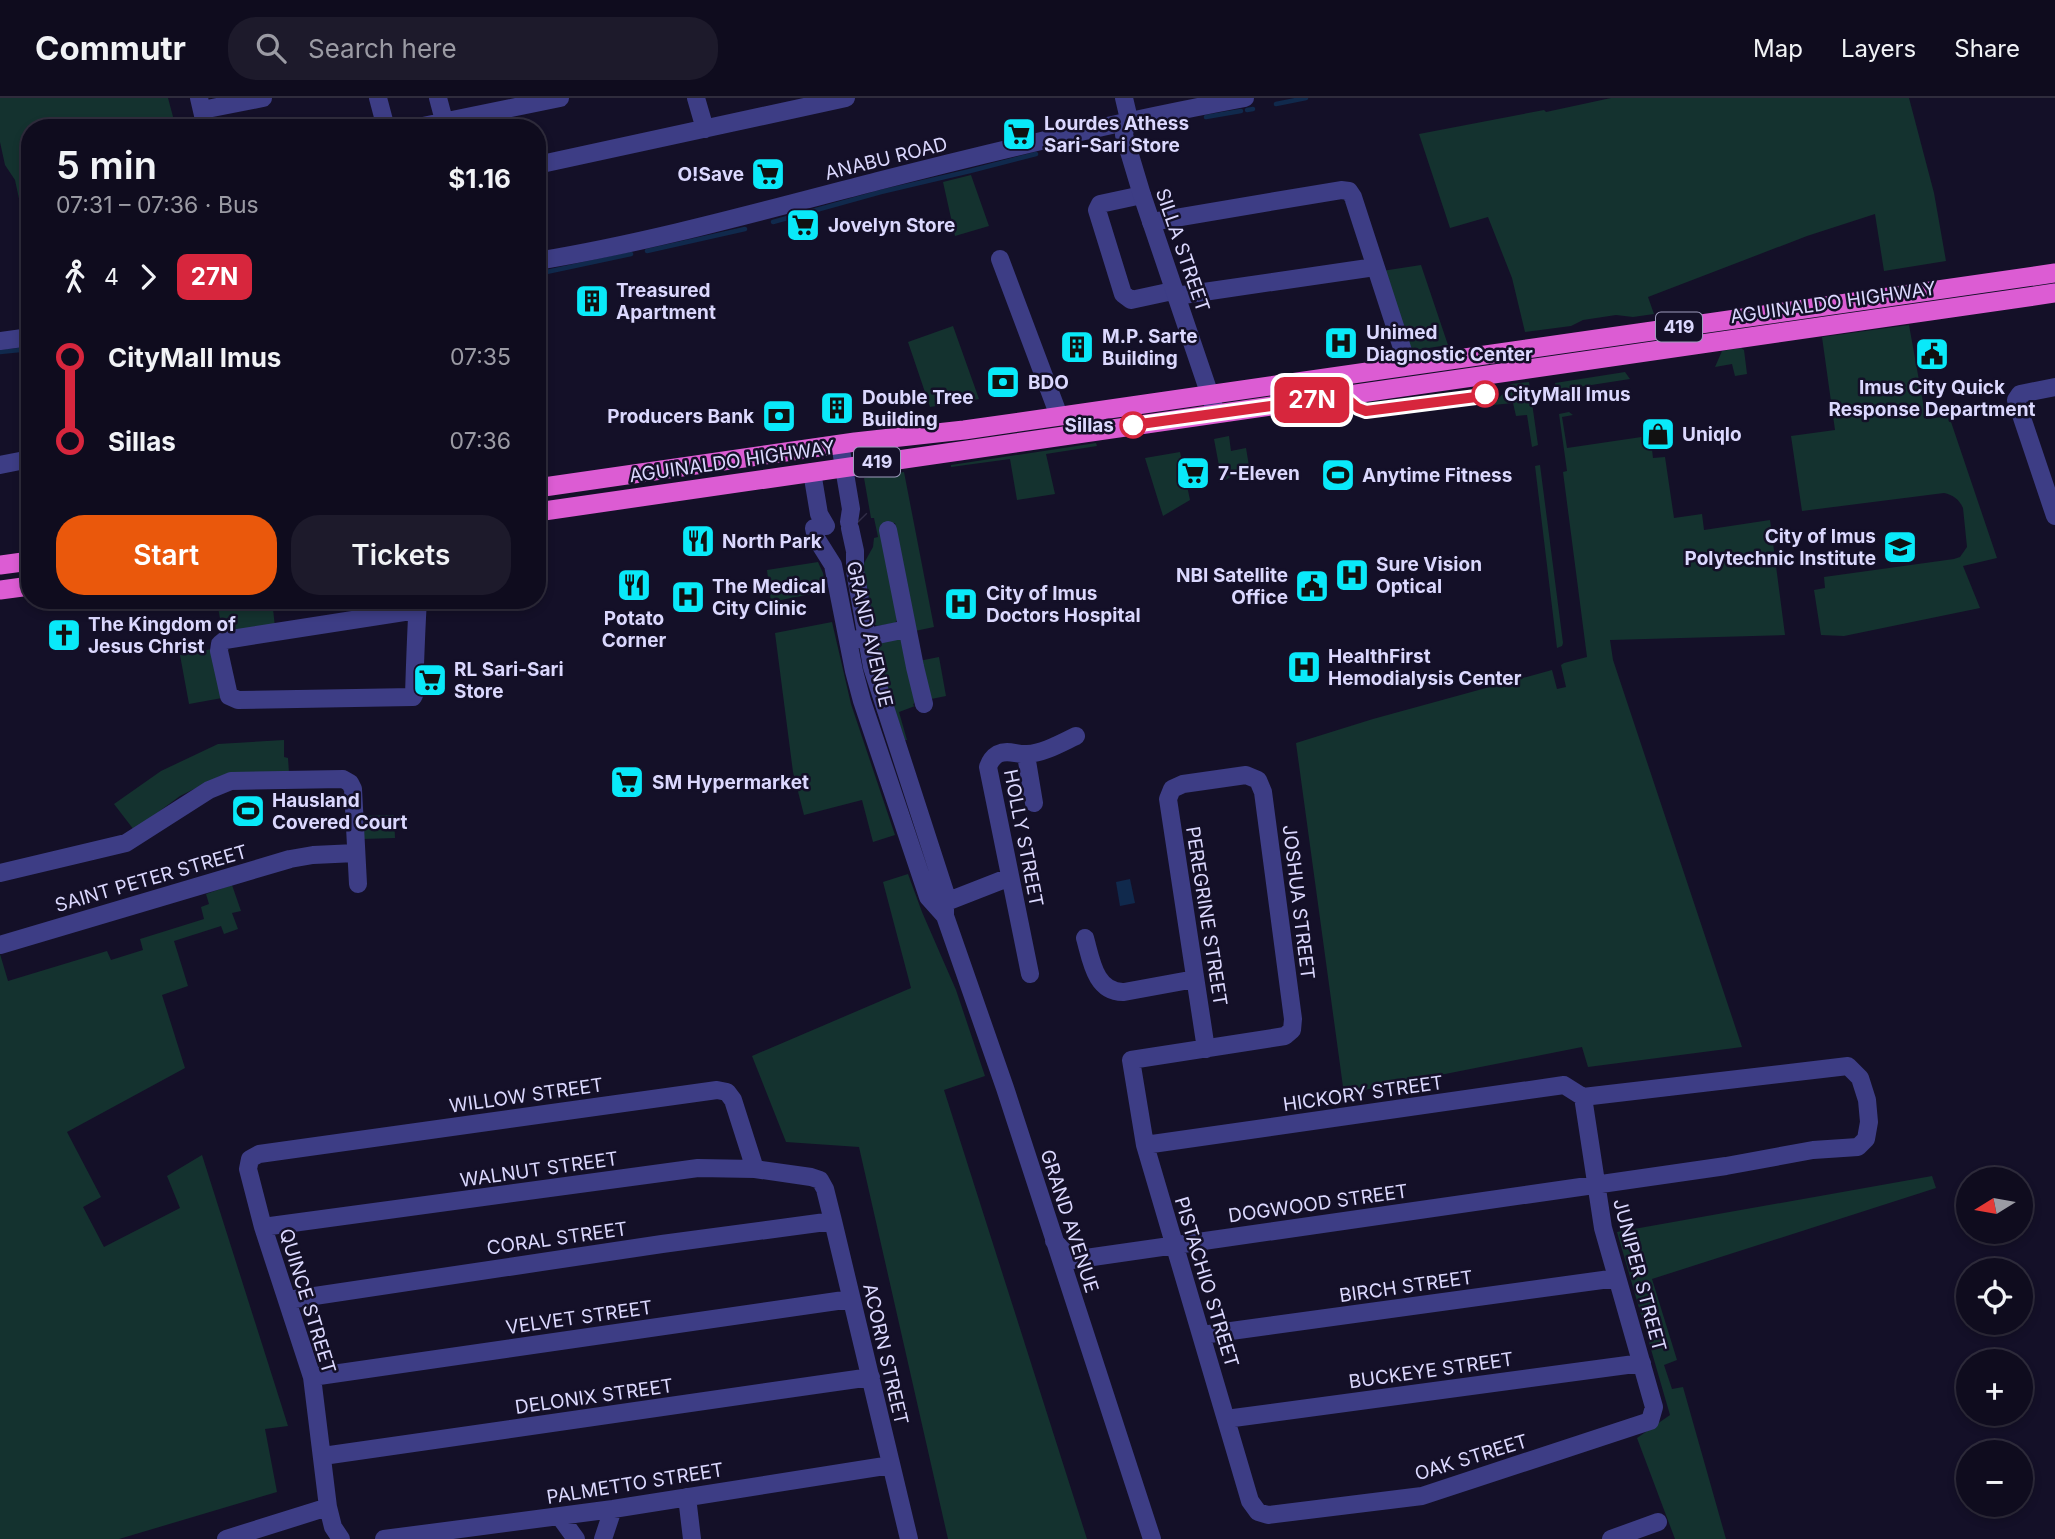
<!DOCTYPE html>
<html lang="en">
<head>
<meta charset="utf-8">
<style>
  body { margin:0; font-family:Inter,sans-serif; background:#1d1a2b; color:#f1f3f6; height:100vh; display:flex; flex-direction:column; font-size:26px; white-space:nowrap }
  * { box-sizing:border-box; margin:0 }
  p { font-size:23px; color:#9b9ba4 }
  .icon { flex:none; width:38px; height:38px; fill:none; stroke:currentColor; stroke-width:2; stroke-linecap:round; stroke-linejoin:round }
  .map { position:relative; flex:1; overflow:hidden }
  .side { position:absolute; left:21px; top:21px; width:525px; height:490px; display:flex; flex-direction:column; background:#0f0c1e; border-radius:28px; box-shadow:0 4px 10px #0003,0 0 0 2px #2f2c3c }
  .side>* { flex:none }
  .badge { padding:0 14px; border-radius:10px; font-size:24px; line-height:46px }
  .needle { width:46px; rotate:259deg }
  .buttons { position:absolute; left:1956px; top:1069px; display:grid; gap:14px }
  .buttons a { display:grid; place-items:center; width:77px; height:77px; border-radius:50%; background:#0f0c1e; box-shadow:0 4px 10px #0003,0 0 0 2px #2f2c3c; font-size:35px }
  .map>.badge { position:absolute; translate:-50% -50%; box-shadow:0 0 0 4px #fff }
  .legs { display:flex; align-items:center; gap:10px; height:77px; padding:0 35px; font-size:23px }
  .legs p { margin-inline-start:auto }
  .head { display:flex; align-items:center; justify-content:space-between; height:119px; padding:0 35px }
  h1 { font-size:38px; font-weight:600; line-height:52px }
  .action { display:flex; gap:14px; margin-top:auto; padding:14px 35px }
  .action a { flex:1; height:80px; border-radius:28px; background:#ea580c; color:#fff; font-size:28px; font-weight:600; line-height:80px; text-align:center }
  .action a+a { background:#1d1a2b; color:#f1f3f6 }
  ul { padding:0 35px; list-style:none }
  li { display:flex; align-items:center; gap:24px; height:84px; font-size:26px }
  li i { display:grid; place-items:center; width:10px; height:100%; margin:0 9px; background:currentColor }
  li i::after { content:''; width:18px; height:18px; margin:-9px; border:5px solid; border-radius:50%; background:#0f0c1e }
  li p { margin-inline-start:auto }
  li:first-child i { background:linear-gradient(#0000 50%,currentColor 0) }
  li:last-child i { background:linear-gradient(currentColor 50%,#0000 0) }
  header { display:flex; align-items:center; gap:42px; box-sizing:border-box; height:98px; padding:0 35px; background:#0f0c1e; border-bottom:2px solid #2f2c3c }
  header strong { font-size:33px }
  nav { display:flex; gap:38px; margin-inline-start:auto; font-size:24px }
  .search { width:490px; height:63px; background:#1d1a2b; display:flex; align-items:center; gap:18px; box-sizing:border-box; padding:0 24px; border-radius:28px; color:#9b9ba4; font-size:26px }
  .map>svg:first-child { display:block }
  .green { fill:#14322f }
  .water { fill:#10294c }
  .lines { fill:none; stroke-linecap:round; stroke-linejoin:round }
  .stream { stroke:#10294c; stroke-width:4.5 }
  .minor-tunnel { stroke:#322e48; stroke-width:18; stroke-dasharray:18 9; stroke-linecap:butt }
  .minor { stroke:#3d3d85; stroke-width:18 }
  .tertiary { stroke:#3d3d85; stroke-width:18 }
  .trunk { stroke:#dc5cd3; stroke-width:19 }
  .line-1-casing { stroke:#fff; stroke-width:16 }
  .line-1 { stroke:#d7263d; stroke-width:10 }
  .stop-1-dot { fill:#fff; stroke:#d7263d; stroke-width:3.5 }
  .labels { text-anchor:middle; stroke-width:5; stroke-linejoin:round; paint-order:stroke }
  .shield { fill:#141028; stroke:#9f9cbe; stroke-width:2 }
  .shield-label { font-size:18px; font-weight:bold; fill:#dbd8fe }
  .poi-label { font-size:19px; font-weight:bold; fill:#dbd8fe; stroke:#141028; text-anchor:start }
  .street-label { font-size:19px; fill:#dbd8fe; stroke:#141028 }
  .stop-label { font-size:19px; font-weight:bold; fill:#dbd8fe; stroke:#141028; text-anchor:start }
</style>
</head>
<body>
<header>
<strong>Commutr</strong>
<div class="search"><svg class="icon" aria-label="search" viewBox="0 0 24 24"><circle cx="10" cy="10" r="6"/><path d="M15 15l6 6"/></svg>Search here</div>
<nav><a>Map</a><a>Layers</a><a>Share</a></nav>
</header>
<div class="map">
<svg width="2055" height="1441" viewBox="0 0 2055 1441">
  <rect width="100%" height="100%" fill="#141028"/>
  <path class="green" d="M0,0H168L176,30H30V109L21,110L15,82L5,67L0,44Z
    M1611,0H1909L1934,95L1946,163L1884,173L1875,116L1807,138L1648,199L1654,216L1633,219L1616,217L1583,222L1571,228L1525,234L1512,180L1488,119L1450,130L1419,36L1544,12L1546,14Z
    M971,77L989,128L955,138L943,84Z
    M1421,167L1448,247L1409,253L1382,173Z
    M1909,227L1926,321L1949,318L1997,460L1963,468L1980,510L1844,538L1821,537L1814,492L1825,490L1824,479L1954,461L1960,459L1967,449L1963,410C1959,401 1953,397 1944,395L1802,413L1791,338L1835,332L1822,239Z
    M953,228L979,301L930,309L908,244Z
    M1741,250L1744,252L1747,276L1735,278L1732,266L1715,269L1722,253Z
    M1625,274L1630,281L1572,290L1571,302L1558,304L1555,285Z
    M1529,284L1538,347L1532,349L1527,317L1516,318L1513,305L1493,307L1511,286Z
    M1569,314L1573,317L1562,319L1567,350L1655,337L1657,342L1651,343L1653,360L1665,359L1674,420L1702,416L1704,432L1770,422L1785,537L1610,542L1613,562L1742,949L1588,969L1582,949L1344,996L1296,645L1373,621L1552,572L1557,591L1566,589L1561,567L1564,565L1587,559L1563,374L1567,373L1559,316Z
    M1229,338L1231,353L1246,350L1249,368L1222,384L1214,341Z
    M1096,345L1097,348L1046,356L1055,396L1017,402L1010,361L951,369V367Z
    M1180,354L1190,402L1163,418L1145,360Z
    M1540,367L1563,545L1562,548L1557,550L1535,368Z
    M904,374L934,529L915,533L895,425L881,428L897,522L895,525L877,528L874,526L863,467L873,449L874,440L878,439L874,420H871L864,380Z
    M818,464L823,475L826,493L771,504L767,472Z
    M231,502H272L275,529L223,537L217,504Z
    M832,524L851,606L895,737L873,744L862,702L804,717L793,674L775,535Z
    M899,541L902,543L916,602L913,607L915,608L899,614L907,642H905L889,595L878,552L880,545Z
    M212,551L222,600L189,606L180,557Z
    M939,559L946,598L931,601L919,563Z
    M284,642V659L288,660L289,675L220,678L180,698L134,732L114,706L161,673L218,646Z
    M394,717L395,740L362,741L361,718Z
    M908,776L922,814L956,892L985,978L944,992L1087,1441H948L859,1049L786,1044L752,958L911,890L883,784Z
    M232,787L241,813L232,815L238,831L224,836L221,828L174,843L188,888L162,897L185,970L67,1034L101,1099L83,1109L104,1149L180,1110L167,1078L202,1057L288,1328L265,1331L277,1394L119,1441H0V856L8,883L107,853L111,862L143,852L140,841L204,821L201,809L209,806L206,796Z
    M1932,1078L1936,1090L1652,1181L1677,1262L1664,1267L1672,1291L1683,1289L1726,1441H1675L1637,1340L1670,1317L1617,1134Z"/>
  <path class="water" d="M1130,781L1135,805L1120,808L1116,784Z"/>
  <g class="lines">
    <path class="stream" d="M1276,6L1306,0
      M1247,12L1253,11
      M1206,19L1241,13
      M773,124L881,94L970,73L1036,56
      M647,153L745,131
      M537,176L631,156
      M0,254L30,251"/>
    <path class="minor-tunnel" d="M860,421L861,422"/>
    <path class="minor" d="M199,0L206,30
      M378,0L386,30
      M438,0L446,30
      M696,0L705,31
      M1124,0L1128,17L1126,24
      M202,12L263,0
      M413,30L560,0
      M537,67L846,0
      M1142,97L1100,106L1097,112L1123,196L1131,202L1168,194L1183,197L1375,169
      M1151,124L1341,92L1349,93L1353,99L1404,256L1412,267
      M1000,161L1059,318
      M2055,289L2020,296L2016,302L2055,418
      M840,346L851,411L849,424
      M0,367L30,361
      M812,374L819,416L826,428
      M814,430L816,440L833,467L854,573L862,603L928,799L945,818
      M850,430L855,453V473L872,569L945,794V818L1005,990L1152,1441
      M888,432L915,569L924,606
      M417,512L225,542L220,546L219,553L229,598L238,602L413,599L414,597C415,565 416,534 418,502
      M858,541L907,531
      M1026,657L1034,705
      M0,775L126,745L209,692L231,683L343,681L350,685L353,691L358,786
      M946,804L1010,779
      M1085,840C1091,861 1095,895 1124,894L1195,881
      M0,847L290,761L313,757L356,755
      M1030,876L988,669C990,663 993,659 998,656C1008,651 1017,657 1027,656C1044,655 1061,645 1076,638
      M1206,951L1168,701L1172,691L1183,686L1246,677L1258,682L1263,694L1293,921L1292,932L1285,938L1131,962L1145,1047L1250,1403L1258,1414L1268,1417L1422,1398L1650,1323L1654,1309L1603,1130L1583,999
      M1145,1047L1564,987L1583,999
      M263,1129L698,1070L755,1071L811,1079L820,1082L825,1091L833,1123L909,1441
      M1054,1143L1072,1162L1726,1068L1813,1052L1858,1049L1866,1041L1869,1024L1867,1002L1860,980L1848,968L1583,999
      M288,1202L662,1146L833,1123
      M1202,1237L1617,1180
      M312,1279L851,1201
      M1226,1321L1642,1265
      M323,1358L871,1279
      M687,1399L692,1441
      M560,1419L576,1441
      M226,1441L328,1409
      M341,1441L333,1429L328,1409L312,1279L263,1129L248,1071L250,1061L259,1056L717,992L727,994L733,1002L755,1071
      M384,1441L613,1411L891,1367
      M603,1441L613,1411
      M1611,1441L1658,1424"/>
    <path class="tertiary" d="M1126,24L1124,37L1142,97L1216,315
      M537,163C652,144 765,112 878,83C999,52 1121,23 1245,0
      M0,243L30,239"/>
    <path class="trunk" d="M537,390L855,344L964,332L2055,175
      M537,414L2055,195
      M0,467L30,463
      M0,492L30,488"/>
  </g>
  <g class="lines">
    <g class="line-1-casing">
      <path id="line-1" d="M1133,327L1344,298L1358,310L1366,313L1476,299L1485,296"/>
    </g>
    <use href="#line-1" class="line-1"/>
  </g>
  <defs>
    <g id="supermarket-square" transform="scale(1.75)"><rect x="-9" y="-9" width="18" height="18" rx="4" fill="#09e9f9" stroke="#141028"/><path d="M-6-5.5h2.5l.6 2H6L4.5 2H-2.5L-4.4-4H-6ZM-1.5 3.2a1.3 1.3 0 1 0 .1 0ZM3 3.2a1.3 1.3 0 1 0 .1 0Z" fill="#111"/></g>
    <g id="building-square" transform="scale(1.75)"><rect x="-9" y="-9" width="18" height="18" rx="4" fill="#09e9f9" stroke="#141028"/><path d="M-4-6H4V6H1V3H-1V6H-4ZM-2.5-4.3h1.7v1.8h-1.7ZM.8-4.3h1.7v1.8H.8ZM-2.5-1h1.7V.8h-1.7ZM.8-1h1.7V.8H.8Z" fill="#111"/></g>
    <g id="hospital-square" transform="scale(1.75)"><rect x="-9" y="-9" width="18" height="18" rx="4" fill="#09e9f9" stroke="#141028"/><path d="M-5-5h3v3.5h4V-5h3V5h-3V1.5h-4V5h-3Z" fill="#111"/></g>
    <g id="civic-square" transform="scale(1.75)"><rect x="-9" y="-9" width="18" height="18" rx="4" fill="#09e9f9" stroke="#141028"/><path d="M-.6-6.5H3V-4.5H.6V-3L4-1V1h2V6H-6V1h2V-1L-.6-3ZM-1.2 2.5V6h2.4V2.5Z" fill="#111"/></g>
    <g id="bank-square" transform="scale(1.75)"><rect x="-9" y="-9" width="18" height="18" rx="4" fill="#09e9f9" stroke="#141028"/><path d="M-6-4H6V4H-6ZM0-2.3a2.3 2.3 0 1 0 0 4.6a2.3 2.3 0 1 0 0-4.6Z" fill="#111"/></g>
    <g id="shop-square" transform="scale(1.75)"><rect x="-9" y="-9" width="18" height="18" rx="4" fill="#09e9f9" stroke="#141028"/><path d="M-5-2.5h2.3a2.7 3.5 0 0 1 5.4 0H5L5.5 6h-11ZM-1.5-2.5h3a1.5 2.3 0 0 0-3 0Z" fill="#111"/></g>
    <g id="stadium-square" transform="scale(1.75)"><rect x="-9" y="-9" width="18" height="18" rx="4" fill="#09e9f9" stroke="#141028"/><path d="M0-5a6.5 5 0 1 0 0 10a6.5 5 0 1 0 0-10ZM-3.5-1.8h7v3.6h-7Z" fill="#111"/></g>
    <g id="restaurant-square" transform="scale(1.75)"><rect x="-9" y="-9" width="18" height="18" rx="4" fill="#09e9f9" stroke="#141028"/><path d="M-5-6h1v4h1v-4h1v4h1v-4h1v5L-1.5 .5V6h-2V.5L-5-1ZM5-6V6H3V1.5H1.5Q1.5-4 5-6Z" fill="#111"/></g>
    <g id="university-square" transform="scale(1.75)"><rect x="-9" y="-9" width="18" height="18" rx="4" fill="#09e9f9" stroke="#141028"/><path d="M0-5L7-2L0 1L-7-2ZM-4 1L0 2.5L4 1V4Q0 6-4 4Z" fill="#111"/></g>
    <g id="church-square" transform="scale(1.75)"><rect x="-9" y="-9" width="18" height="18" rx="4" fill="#09e9f9" stroke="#141028"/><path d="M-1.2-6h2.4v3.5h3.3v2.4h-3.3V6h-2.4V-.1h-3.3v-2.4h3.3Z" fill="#111"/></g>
  </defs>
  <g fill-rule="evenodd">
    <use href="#supermarket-square" x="1019" y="36"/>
    <use href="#supermarket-square" x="768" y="76"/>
    <use href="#supermarket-square" x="803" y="127"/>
    <use href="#building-square" x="592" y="203"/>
    <use href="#hospital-square" x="1341" y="245"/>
    <use href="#building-square" x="1077" y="249"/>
    <use href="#civic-square" x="1932" y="256"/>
    <use href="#bank-square" x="1003" y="284"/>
    <use href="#building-square" x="837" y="310"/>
    <use href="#bank-square" x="779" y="318"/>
    <use href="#shop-square" x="1658" y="336"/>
    <use href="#supermarket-square" x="1193" y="375"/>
    <use href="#stadium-square" x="1338" y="377"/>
    <use href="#restaurant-square" x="698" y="443"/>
    <use href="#university-square" x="1900" y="449"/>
    <use href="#hospital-square" x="1352" y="477"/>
    <use href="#restaurant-square" x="634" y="487"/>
    <use href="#civic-square" x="1312" y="488"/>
    <use href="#hospital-square" x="688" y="499"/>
    <use href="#hospital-square" x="961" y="506"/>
    <use href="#church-square" x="64" y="537"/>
    <use href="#hospital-square" x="1304" y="569"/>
    <use href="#supermarket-square" x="430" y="582"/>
    <use href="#supermarket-square" x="627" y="684"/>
    <use href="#stadium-square" x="248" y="713"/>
  </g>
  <g class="stop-1-dot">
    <circle cx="1485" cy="296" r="12"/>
    <circle cx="1133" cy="327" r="12"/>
  </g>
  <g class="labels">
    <g class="shield">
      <rect x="1656" y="214.5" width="46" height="29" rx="5"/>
      <rect x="854" y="349.5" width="46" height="29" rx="5"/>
    </g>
    <g class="shield-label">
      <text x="1679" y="235">419</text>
      <text x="877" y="370">419</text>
    </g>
    <g class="poi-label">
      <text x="1044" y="32">Lourdes Athess<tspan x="1044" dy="22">Sari-Sari Store</tspan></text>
      <text x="744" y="83" text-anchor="end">O!Save</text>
      <text x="828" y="134">Jovelyn Store</text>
      <text x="616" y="199">Treasured<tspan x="616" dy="22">Apartment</tspan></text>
      <text x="1366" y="241">Unimed<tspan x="1366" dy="22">Diagnostic Center</tspan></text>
      <text x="1102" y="245">M.P. Sarte<tspan x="1102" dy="22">Building</tspan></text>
      <text x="1028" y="291">BDO</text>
      <text x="1932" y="296" text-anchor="middle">Imus City Quick<tspan x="1932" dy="22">Response Department</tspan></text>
      <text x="862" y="306">Double Tree<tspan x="862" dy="22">Building</tspan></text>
      <text x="754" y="325" text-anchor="end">Producers Bank</text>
      <text x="1682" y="343">Uniqlo</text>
      <text x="1218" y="382">7-Eleven</text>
      <text x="1362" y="384">Anytime Fitness</text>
      <text x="1876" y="445" text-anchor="end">City of Imus<tspan x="1876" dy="22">Polytechnic Institute</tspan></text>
      <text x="722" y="450">North Park</text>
      <text x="1376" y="473">Sure Vision<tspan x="1376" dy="22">Optical</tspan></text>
      <text x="1288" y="484" text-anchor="end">NBI Satellite<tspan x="1288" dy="22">Office</tspan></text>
      <text x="712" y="495">The Medical<tspan x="712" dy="22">City Clinic</tspan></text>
      <text x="986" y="502">City of Imus<tspan x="986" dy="22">Doctors Hospital</tspan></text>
      <text x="634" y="527" text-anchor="middle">Potato<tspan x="634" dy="22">Corner</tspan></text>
      <text x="88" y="533">The Kingdom of<tspan x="88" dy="22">Jesus Christ</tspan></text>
      <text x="1328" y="565">HealthFirst<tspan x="1328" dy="22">Hemodialysis Center</tspan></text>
      <text x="454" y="578">RL Sari-Sari<tspan x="454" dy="22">Store</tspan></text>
      <text x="652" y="691">SM Hypermarket</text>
      <text x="272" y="709">Hausland<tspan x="272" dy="22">Covered Court</tspan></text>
    </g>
    <g class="street-label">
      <text transform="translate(886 60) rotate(-14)" y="7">ANABU ROAD</text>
      <text transform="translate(1183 152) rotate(71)" y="7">SILLA STREET</text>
      <text transform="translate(1833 204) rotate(-8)" y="7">AGUINALDO HIGHWAY</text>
      <text transform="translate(732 363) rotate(-8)" y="7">AGUINALDO HIGHWAY</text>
      <text transform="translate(870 536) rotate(77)" y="7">GRAND AVENUE</text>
      <text transform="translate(1024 740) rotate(79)" y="7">HOLLY STREET</text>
      <text transform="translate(151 780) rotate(-16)" y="7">SAINT PETER STREET</text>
      <text transform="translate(1299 804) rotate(83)" y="7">JOSHUA STREET</text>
      <text transform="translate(1207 818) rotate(81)" y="7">PEREGRINE STREET</text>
      <text transform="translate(1363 995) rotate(-8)" y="7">HICKORY STREET</text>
      <text transform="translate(526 997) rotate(-8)" y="7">WILLOW STREET</text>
      <text transform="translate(539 1071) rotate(-8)" y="7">WALNUT STREET</text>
      <text transform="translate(1318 1105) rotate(-8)" y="7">DOGWOOD STREET</text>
      <text transform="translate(1070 1123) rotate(72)" y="7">GRAND AVENUE</text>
      <text transform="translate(557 1140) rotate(-8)" y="7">CORAL STREET</text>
      <text transform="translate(1640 1177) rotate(75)" y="7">JUNIPER STREET</text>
      <text transform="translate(1207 1184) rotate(73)" y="7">PISTACHIO STREET</text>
      <text transform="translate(1406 1188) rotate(-8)" y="7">BIRCH STREET</text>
      <text transform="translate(308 1203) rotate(73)" y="7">QUINCE STREET</text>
      <text transform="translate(579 1219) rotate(-8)" y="7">VELVET STREET</text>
      <text transform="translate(886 1256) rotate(77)" y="7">ACORN STREET</text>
      <text transform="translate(1431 1272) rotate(-8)" y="7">BUCKEYE STREET</text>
      <text transform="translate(594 1298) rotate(-8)" y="7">DELONIX STREET</text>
      <text transform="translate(1471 1359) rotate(-17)" y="7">OAK STREET</text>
      <text transform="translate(635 1385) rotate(-9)" y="7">PALMETTO STREET</text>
    </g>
    <g class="stop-label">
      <text x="1504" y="303">CityMall Imus</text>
      <text x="1114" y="334" text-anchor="end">Sillas</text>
    </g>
  </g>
</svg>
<div class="buttons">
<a><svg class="needle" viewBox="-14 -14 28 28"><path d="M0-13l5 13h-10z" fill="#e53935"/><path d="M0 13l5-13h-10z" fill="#9b9ba4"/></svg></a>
<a><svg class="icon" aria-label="locate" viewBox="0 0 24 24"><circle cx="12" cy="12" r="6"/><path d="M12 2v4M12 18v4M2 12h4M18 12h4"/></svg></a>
<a>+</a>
<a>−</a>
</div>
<b class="badge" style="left:1312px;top:302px;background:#d7263d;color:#fff">27N</b>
<section class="side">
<div class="head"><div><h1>5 min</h1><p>07:31 – 07:36 · Bus</p></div><b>$1.16</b></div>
<div class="legs"><svg class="icon" aria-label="walk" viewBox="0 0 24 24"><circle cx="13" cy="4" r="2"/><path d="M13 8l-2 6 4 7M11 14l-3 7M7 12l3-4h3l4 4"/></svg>4<svg class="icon" aria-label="forward" viewBox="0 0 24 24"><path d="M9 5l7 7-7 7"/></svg><b class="badge" style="background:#d7263d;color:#fff">27N</b></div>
<ul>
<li><i style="color:#d7263d"></i><b>CityMall Imus</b><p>07:35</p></li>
<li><i style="color:#d7263d"></i><b>Sillas</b><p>07:36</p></li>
</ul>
<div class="action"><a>Start</a><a>Tickets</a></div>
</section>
</div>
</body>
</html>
